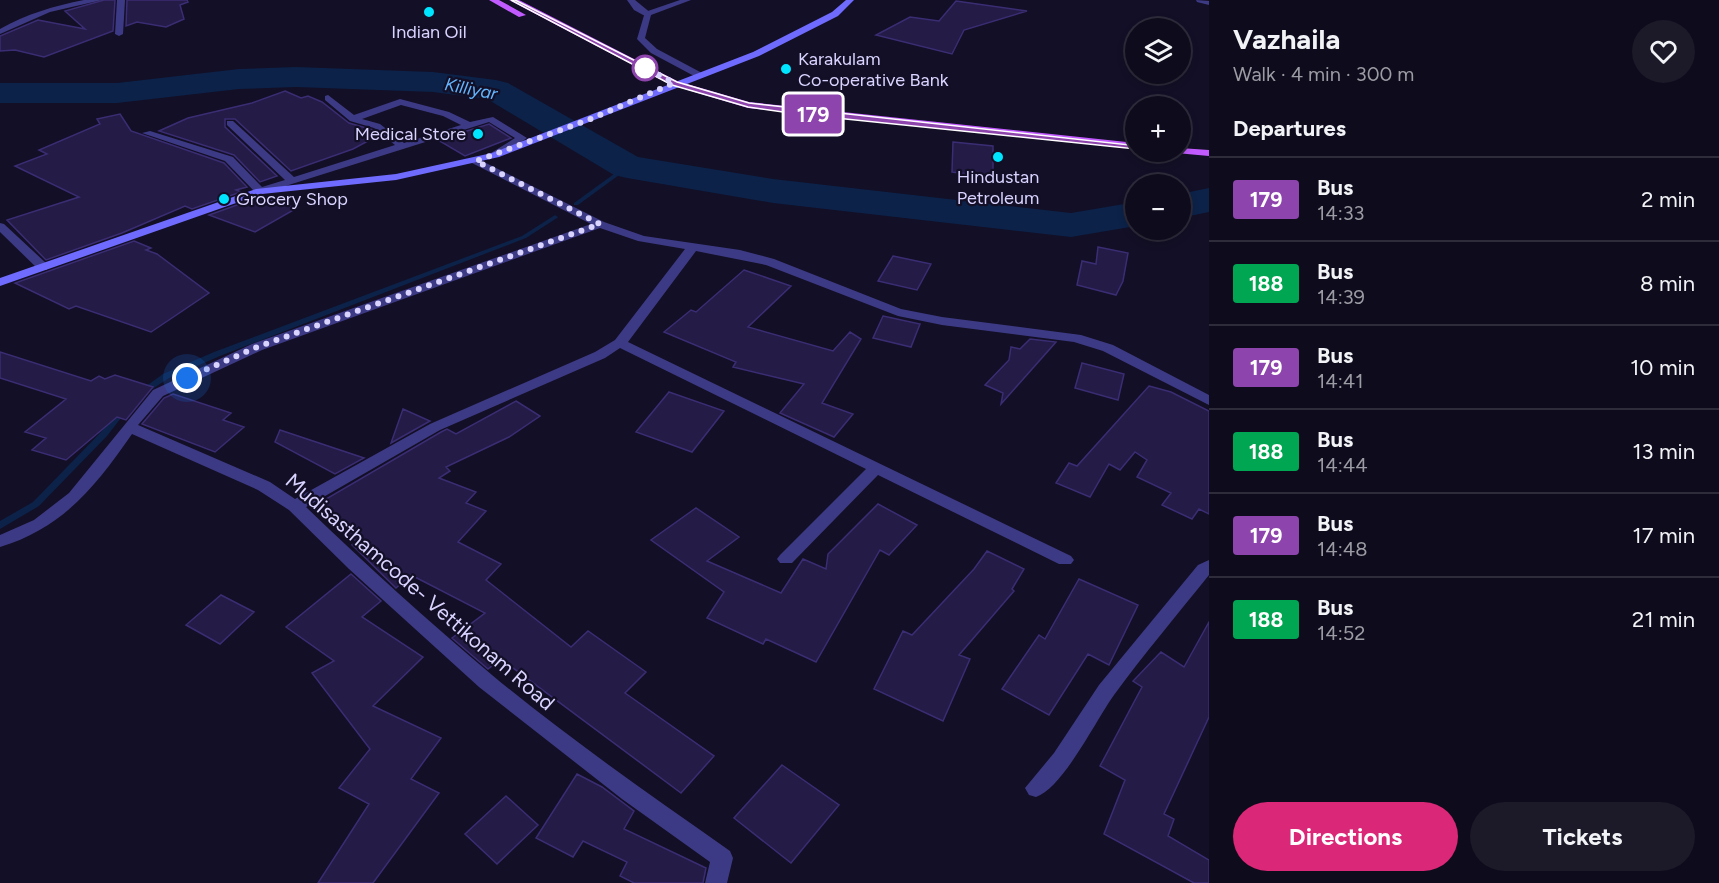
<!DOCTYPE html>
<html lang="en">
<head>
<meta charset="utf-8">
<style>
  body { margin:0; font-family:Figtree,sans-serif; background:#1c1929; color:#f1f3f6; height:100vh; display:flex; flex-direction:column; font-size:22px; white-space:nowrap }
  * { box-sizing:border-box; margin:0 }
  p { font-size:20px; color:#9b9ba3 }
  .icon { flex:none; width:33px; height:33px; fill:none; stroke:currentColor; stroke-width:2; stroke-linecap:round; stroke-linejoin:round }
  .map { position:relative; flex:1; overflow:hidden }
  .panel { display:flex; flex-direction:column; background:#0e0b1c; width:510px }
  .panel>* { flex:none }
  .badge { padding:0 12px; border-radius:4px; font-size:21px; line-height:39px }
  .buttons { position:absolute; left:1125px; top:18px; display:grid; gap:12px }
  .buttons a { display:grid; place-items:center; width:66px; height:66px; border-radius:50%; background:#0e0b1c; box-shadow:0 3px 9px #0003,0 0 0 2px #2e2b3b; font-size:30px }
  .you { position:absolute; width:30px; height:30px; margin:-15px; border:4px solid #fff; border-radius:50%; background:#1a73e8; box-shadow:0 0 0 9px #1a73e833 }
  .map>.badge { position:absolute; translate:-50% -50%; box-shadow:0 0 0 3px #fff }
  h2 { padding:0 24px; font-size:22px; line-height:54px }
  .round { display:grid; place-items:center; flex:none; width:63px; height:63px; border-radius:32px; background:#1c1929 }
  .headline { display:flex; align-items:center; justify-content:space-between; height:102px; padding:0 24px }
  h1 { font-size:28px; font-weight:700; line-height:45px }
  .button { display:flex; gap:12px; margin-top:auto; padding:12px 24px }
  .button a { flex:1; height:69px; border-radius:36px; background:#db2777; color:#fff; font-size:24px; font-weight:700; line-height:69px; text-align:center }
  .button a+a { background:#1c1929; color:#f1f3f6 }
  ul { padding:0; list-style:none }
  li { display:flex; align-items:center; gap:18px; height:84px; padding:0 24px; border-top:2px solid #2e2b3b }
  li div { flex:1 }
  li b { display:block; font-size:22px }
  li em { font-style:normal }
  li .badge { min-width:66px; font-weight:700; text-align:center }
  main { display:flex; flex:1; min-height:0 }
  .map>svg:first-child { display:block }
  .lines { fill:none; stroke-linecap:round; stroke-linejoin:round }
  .stream { fill:#0c2248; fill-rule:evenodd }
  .river { fill:#0c2248; fill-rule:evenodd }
  .building { fill:#241b47; stroke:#3b2d73; stroke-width:1.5 }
  .lane { fill:#3d3a85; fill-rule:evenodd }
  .street { fill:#3d3a85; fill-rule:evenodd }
  .secondary { fill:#6f6bff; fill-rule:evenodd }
  .primary { fill:#c25bff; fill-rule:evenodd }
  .line { fill:#8e44ad; stroke:#fff; stroke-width:1.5 }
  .walk { stroke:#d9d4ff; stroke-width:6; stroke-dasharray:0 10.8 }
  .poi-dot { fill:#00e5ff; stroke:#130f26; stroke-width:2 }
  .stop-dot { fill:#fff; stroke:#8e44ad; stroke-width:3 }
  .labels { text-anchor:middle; stroke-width:4.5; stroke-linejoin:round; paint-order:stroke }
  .far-poi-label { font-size:18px; fill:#d9d4ff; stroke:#130f26 }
  .far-water-label { font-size:18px; font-style:italic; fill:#62b6ff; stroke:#130f26 }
  .street-label { font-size:21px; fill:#d9d4ff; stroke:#130f26 }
</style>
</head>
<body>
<main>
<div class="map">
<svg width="1209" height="883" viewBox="0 0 1209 883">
  <rect width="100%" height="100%" fill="#130f26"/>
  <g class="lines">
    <path class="stream" d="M625,166L630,167L578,205H574V203Z
      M555,215L558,217L557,218L526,238L220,356L169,378L145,394H139L138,392L163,374L214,352L522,236Z
      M124,406L128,409L107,436L39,506L0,529V521L33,502L101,432L121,407Z"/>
    <path class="river" d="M296,67L433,72L496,80L508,83L638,157L773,179L1071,213L1136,202V226L1071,237L773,203L627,178L614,175L487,99L433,92L296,87L239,89L117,103H0V83H117L239,69Z
      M1209,188V212L1180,218V194Z"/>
  </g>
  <path class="building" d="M104,0H115L113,31L44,57L15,50L0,51V36L38,20L85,29L65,11Z
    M127,0H187L188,2L180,5L184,19L166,27L137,22L126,26Z
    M956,1L1027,11L964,30L952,54L876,35L910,17L939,21Z
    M285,91L301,98L308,96L322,102L349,123L373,130L379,135L353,149L291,171L235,119H225V127L277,176L260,182L234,155L159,131L188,118L252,103Z
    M120,114L131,131L224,163L247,187L236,190L241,192L192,209L185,206L122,233L46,260L7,220L79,197L15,166L47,154L39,150L100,124L97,119Z
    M489,124L511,138L465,156L438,140Z
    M953,142L993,146V177L952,172Z
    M259,197L297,208L255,232L209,215Z
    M134,241L151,248L146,250L157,254L209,293L151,332L76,306L69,309L15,283Z
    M1098,247L1128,253L1123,281L1116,295L1077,285L1082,261L1096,264Z
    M893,256L931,264L917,290L878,281Z
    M744,270L791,286L748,327L833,351L850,332L861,339L822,403L853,414L834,437L780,413L804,384L733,367L736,362L664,332L691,310L696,312Z
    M883,316L920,324L911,347L873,338Z
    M1030,339L1056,342L1001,404L1003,393L985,385L1009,360L1011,347L1020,349Z
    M0,352L91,381L99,376L105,379L115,375L153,387L126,420L117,417L66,460L32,450L46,438L25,432L66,399L0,378Z
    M1082,363L1124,374L1118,400L1075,388Z
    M1149,386L1171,392L1209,411V514L1199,509L1192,519L1162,505L1171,493L1137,477L1147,460L1135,452L1120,470L1109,464L1090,497L1056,483L1069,463L1077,466Z
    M669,392L724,411L692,452L636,432Z
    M173,394L231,413L223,420L244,427L215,452L142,424L164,398Z
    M516,401L540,416L509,437L446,467L450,471L439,478L476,492L466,503L486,511L458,542L501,564L486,580L571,647L588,631L646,672L625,693L714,756L681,793L501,659L488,669L452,638L485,613L411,575L396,588L352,545L357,542L314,506L441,432L447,429L456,434Z
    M403,409L430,421L391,443Z
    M280,430L364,458L335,474L275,442Z
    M878,504L917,525L889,555L880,550L816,662L766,639L763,644L707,618L724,592L651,540L696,508L739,537L707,561L781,593L803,559L826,569L828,554Z
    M987,551L1024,569L1012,589L1014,591L959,655L970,659L943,721L874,689L903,631L912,635L974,569Z
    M351,574L381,601L362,617L423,657L373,706L441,738L411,779L439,793L373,883H318L369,804L339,788L370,749L312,673L334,661L286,627Z
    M1079,579L1138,605L1109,665L1088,654L1049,715L1002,689L1039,635L1045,639Z
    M221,595L254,612L220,644L186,625Z
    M1209,622V717L1164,814L1174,819L1168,836L1209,860V883H1194L1104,834L1125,780L1100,766L1142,687L1133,681L1161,652L1184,667Z
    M782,765L839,805L791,863L734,818Z
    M577,774L602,787L634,811L624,829L706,868L703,883H634L620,876L627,862L583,841L573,857L536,838Z
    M506,796L538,825L497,864L465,834Z"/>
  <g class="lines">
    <path class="lane" d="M627,0H635L652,14L645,16L634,10Z"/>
    <path class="street" d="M84,0H102L50,12L0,34V29C26,14 54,6 84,0Z
      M117,0H125L123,34L119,36L115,34Z
      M680,0H691L651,15L645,38L657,49L702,73V77H696L651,53L637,39L645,12Z
      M1196,0L1209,1V5L1197,2Z
      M328,95L354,115L400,99L449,112L470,122L493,117L527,138L499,157H491V153L515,138L489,122L260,194L256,193L225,161L142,133L150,131L233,157L262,187L285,180L227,125V121H233L294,177L395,145L374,128L350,121L325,100V96ZM401,105L443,116L461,125L404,143L380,124L362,119Z
      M476,158L604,222L644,236L740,250L774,259L901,309L942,317L1081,335L1113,345L1209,395V405L1103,351L1074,342L942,325L898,316L766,265L696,251L628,342L1071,556L1074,560L1071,564H1059L878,475L792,563H780L777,559L780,555L866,469L620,348L605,358L440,430L306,507C366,565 428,621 492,675C568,738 649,794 730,851L733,858L727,883H705L710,862L622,799L479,687L349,569L289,510L258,490L132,434C96,486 63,528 0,547V535L34,520L69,493L153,390L252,344L591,224L472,163L471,161ZM600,228L638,241L685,249L615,340L595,352L430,424L295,499L270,482L138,425L163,396L262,350Z
      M0,223L4,224L47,264V270H39L0,232Z
      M1209,560V575C1177,615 1144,654 1114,695C1096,720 1063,788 1036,797L1029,795L1025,788L1054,753L1099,685L1198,565Z"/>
    <path class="secondary" d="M846,0H854L838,16L759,56L499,157L396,180L262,194L0,286V278L256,189L396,174L492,153L753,52L832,12Z"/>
    <path class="primary" d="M489,0H499L526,15L519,17Z
      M509,0H519L677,81L749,102L1136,143V149L748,108L671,85Z
      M1180,148L1209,150V156L1176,153L1175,152H1180Z"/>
  </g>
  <path class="line" d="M511,0H515L677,82L749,103L1139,146L1136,149L797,114L748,107L672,85Z"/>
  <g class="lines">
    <path class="walk" d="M187,378L257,347L600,224L476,161L588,120L674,83L640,65L645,68"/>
  </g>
  <g class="poi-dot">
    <circle cx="429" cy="12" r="6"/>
    <circle cx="786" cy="69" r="6"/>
    <circle cx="478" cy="134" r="6"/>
    <circle cx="998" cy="157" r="6"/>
    <circle cx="224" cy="199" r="6"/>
  </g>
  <circle class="stop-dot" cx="645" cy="68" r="12"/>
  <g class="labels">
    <g class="far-poi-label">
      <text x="429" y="38">Indian Oil</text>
      <text x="798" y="65" text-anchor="start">Karakulam<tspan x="798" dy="21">Co-operative Bank</tspan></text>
      <text x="466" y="140" text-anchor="end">Medical Store</text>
      <text x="998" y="183">Hindustan<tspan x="998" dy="21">Petroleum</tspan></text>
      <text x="236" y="205" text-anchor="start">Grocery Shop</text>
    </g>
    <g class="far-water-label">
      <text transform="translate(471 89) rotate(11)" y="6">Killiyar</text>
    </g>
    <g class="street-label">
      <text transform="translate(420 592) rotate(41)" y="7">Mudisasthamcode- Vettikonam Road</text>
    </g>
  </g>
</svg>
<div class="buttons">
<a><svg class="icon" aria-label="layers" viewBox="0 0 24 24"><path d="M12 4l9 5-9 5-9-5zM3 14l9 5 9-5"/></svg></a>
<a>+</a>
<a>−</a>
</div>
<div class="you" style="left:187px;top:378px"></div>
<b class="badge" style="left:813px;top:114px;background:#8e44ad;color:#fff">179</b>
</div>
<section class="panel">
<div class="headline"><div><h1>Vazhaila</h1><p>Walk · 4 min · 300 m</p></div><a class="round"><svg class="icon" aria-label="heart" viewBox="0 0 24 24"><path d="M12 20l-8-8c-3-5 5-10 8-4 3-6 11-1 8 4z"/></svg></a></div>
<h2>Departures</h2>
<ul>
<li><span class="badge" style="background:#8e44ad;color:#fff">179</span><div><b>Bus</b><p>14:33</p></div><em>2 min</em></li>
<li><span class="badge" style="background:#00a651;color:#fff">188</span><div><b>Bus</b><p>14:39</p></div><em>8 min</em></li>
<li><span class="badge" style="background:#8e44ad;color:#fff">179</span><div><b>Bus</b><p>14:41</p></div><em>10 min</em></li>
<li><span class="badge" style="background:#00a651;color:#fff">188</span><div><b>Bus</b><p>14:44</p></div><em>13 min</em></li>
<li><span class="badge" style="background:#8e44ad;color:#fff">179</span><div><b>Bus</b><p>14:48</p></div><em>17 min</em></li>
<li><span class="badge" style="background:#00a651;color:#fff">188</span><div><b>Bus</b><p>14:52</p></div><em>21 min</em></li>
</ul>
<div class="button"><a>Directions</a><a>Tickets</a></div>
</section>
</main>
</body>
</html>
